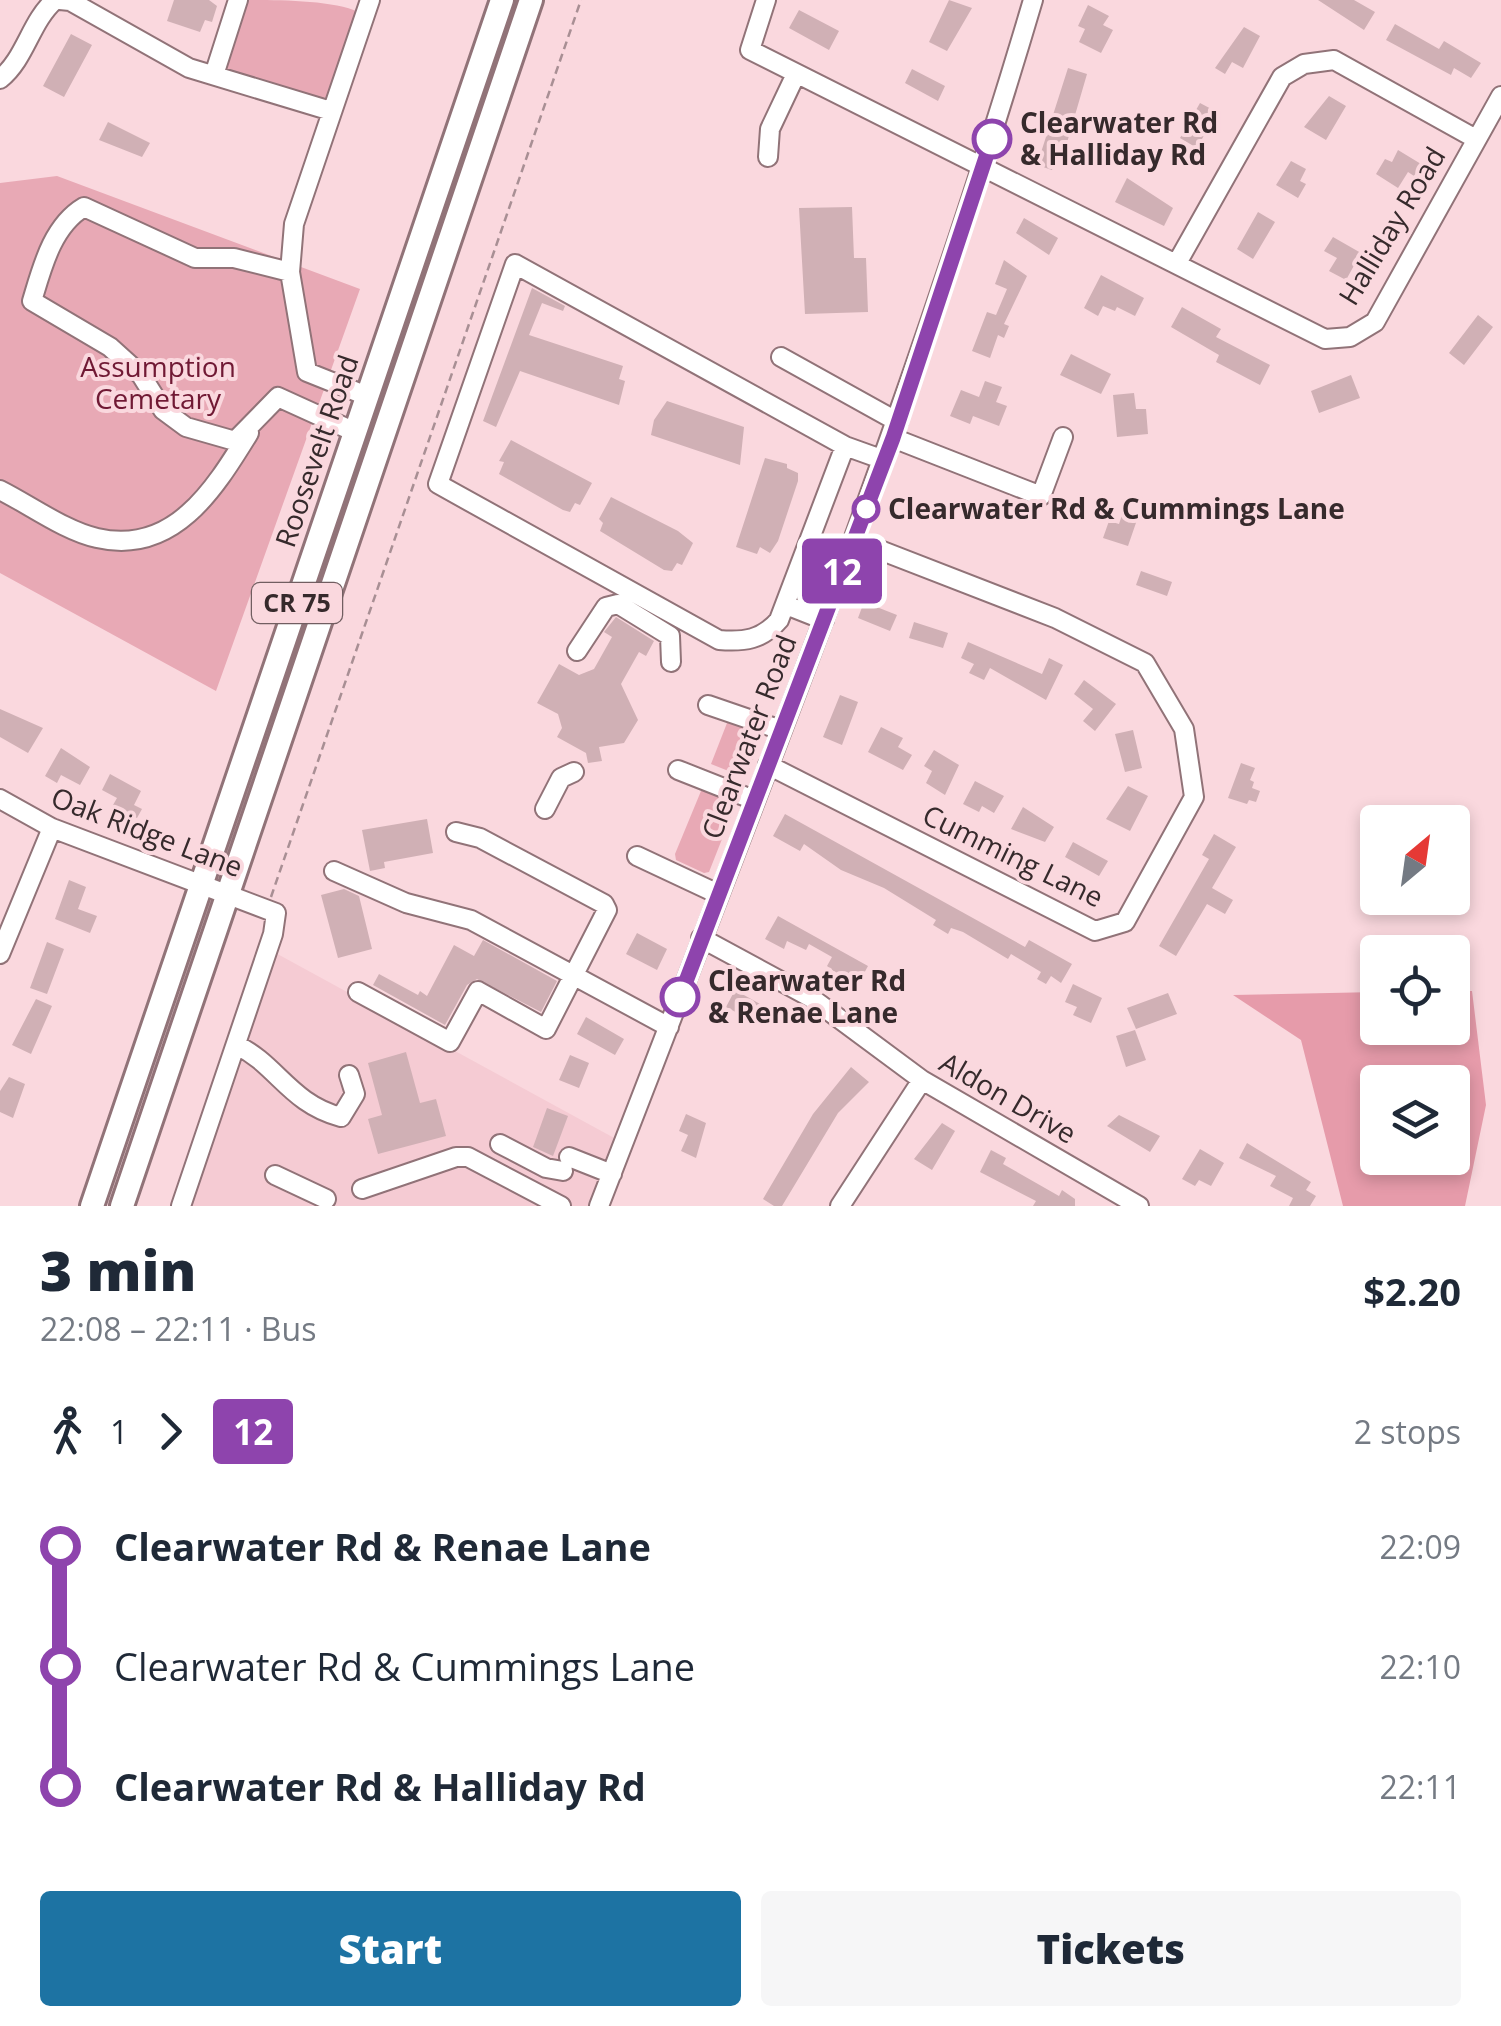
<!DOCTYPE html>
<html lang="en">
<head>
<meta charset="utf-8">
<style>
  body { margin:0; font-family:"Open Sans",sans-serif; background:#f6f6f7; color:#1f2937; height:100vh; display:flex; flex-direction:column; font-size:38px; white-space:nowrap }
  * { box-sizing:border-box; margin:0 }
  p { font-size:32px; color:#747a83 }
  .icon { flex:none; width:55px; height:55px; fill:none; stroke:currentColor; stroke-width:2; stroke-linecap:round; stroke-linejoin:round }
  .map { position:relative; height:1206px; overflow:hidden }
  .panel { display:flex; flex-direction:column; background:#fff; flex:1 }
  .panel>* { flex:none }
  .badge { padding:0 20px; border-radius:8px; font-size:35px; line-height:65px }
  .needle { width:65px; rotate:29deg }
  .buttons { position:absolute; left:1360px; top:805px; display:grid; gap:20px }
  .buttons a { display:grid; place-items:center; width:110px; height:110px; border-radius:10px; background:#fff; box-shadow:0 5px 15px #0003; font-size:50px }
  .map>.badge { position:absolute; translate:-50% -50%; box-shadow:0 0 0 5px #fff }
  .legs { display:flex; align-items:center; gap:15px; height:110px; padding:0 40px; font-size:32px }
  .legs p { margin-inline-start:auto }
  .overview { display:flex; align-items:center; justify-content:space-between; height:170px; padding:0 40px }
  h1 { font-size:55px; font-weight:800; line-height:75px }
  .button { display:flex; gap:20px; margin-top:auto; padding:20px 40px }
  .button a { flex:1; height:115px; border-radius:10px; background:#1d73a3; color:#fff; font-size:40px; font-weight:800; line-height:115px; text-align:center }
  .button a+a { background:#f6f6f7; color:#1f2937 }
  ul { padding:0 40px; list-style:none }
  li { display:flex; align-items:center; gap:35px; height:120px; font-size:38px }
  li i { display:grid; place-items:center; width:15px; height:100%; margin:0 12px; background:currentColor }
  li i::after { content:''; width:25px; height:25px; margin:-12px; border:8px solid; border-radius:50%; background:#fff }
  li p { margin-inline-start:auto }
  li:first-child i { background:linear-gradient(#0000 50%,currentColor 0) }
  li:last-child i { background:linear-gradient(currentColor 50%,#0000 0) }
  .map>svg:first-child { display:block }
  .built { fill:#f5cbd3 }
  .green { fill:#e8a9b5 }
  .forest { fill:#e69baa; fill-rule:evenodd }
  .building { fill:#d0b0b5 }
  .lines { fill:none; stroke-linecap:round; stroke-linejoin:round }
  .minor-casing { stroke:#917378; stroke-width:22 }
  .major-casing { stroke:#917378; stroke-width:28 }
  .path { stroke:#a88f94; stroke-width:2.5; stroke-dasharray:8 5; stroke-linecap:butt }
  .minor { stroke:#fff; stroke-width:18 }
  .major { stroke:#fff; stroke-width:22 }
  .line-1-casing { stroke:#fff; stroke-width:22 }
  .line-1 { stroke:#8e44ad; stroke-width:15 }
  .stop-1-dot { fill:#fff; stroke:#8e44ad; stroke-width:5 }
  .labels { text-anchor:middle; stroke-width:8; stroke-linejoin:round; paint-order:stroke }
  .shield { fill:#fad8de; stroke:#715e61; stroke-width:2.5 }
  .shield-label { font-size:25px; font-weight:bold; fill:#362a2c }
  .stop-label { font-size:28px; font-weight:bold; fill:#362a2c; stroke:#fad8de; text-anchor:start }
  .street-label { font-size:28px; fill:#362a2c; stroke:#fad8de }
  .park-label { font-size:28px; fill:#701934; stroke:#fad8de }
</style>
</head>
<body>
<div class="map">
<svg width="1501" height="1206" viewBox="0 0 1501 1206">
  <rect width="100%" height="100%" fill="#fad8de"/>
  <path class="built" d="M272,951L616,1139L589,1206H174L191,1159H208Z"/>
  <path class="green" d="M245,0C276,0 334,0 358,12L334,93L316,102L228,72L225,64Z
    M57,176L360,289L216,691L0,573V183Z
    M740,719L764,731L746,778L711,764L727,723Z
    M714,788L737,801L709,872L704,873L676,860L675,854L701,791Z"/>
  <path class="forest" d="M1453,991H1472L1486,1105L1465,1206H1343L1301,1040L1233,995L1377,992L1378,1028H1452ZM1378,1082H1452V1158H1378Z"/>
  <path class="building" d="M174,0H209L217,6L212,22L205,20L200,32L167,21Z
    M949,0L972,8L947,51L929,42Z
    M1318,0H1354L1375,12L1364,30Z
    M1088,5L1109,16L1103,25L1113,30L1101,53L1079,42L1085,29L1078,26Z
    M799,10L839,31L829,50L789,28Z
    M1395,24L1439,49L1444,41L1481,63L1471,78L1454,68L1451,75L1386,40Z
    M1244,27L1260,36L1243,68L1232,62L1225,74L1215,68Z
    M71,34L92,45L64,97L43,86Z
    M1068,68L1087,74L1066,146L1060,144L1052,170L1037,165Z
    M912,69L945,86L938,101L905,83Z
    M1329,96L1346,106L1326,140L1304,127Z
    M1200,103L1217,112L1197,148L1180,138Z
    M108,122L150,143L142,157L99,140Z
    M1398,150L1421,164L1414,176L1408,172L1398,188L1376,174L1385,159L1392,162Z
    M1291,161L1306,169L1300,181L1306,184L1298,198L1276,185Z
    M1127,178L1173,208L1164,226L1115,202Z
    M852,207L854,258H866L868,312L805,314L799,208Z
    M1258,212L1275,222L1253,259L1237,249Z
    M1024,218L1058,238L1049,255L1016,233Z
    M1333,237L1361,253L1346,280L1329,271L1337,258L1324,251Z
    M1004,260L1027,276L1004,324L1009,326L1004,338L998,335L990,358L972,351L987,312L996,315L1007,289L995,284Z
    M1101,275L1144,298L1135,316L1117,307L1115,311L1103,306L1098,316L1084,308Z
    M532,288L565,306L563,311L542,303L529,335L623,366L619,379L625,381L619,405L520,371L496,427L483,421Z
    M1182,307L1221,329L1216,337L1270,365L1260,385L1216,362L1219,355L1171,327Z
    M1478,315L1493,327L1464,365L1449,353Z
    M1071,354L1111,374L1101,394L1060,375Z
    M1351,375L1360,398L1319,413L1311,391Z
    M985,381L1002,387L996,402L1007,406L999,426L973,416L970,424L950,416L961,390L979,397Z
    M1134,393L1136,409H1146L1148,434L1117,437L1113,395Z
    M667,401L744,427L740,465L651,435L654,420Z
    M511,440L592,483L580,505L575,503L570,512L563,510L499,474L504,462L499,461Z
    M765,458L787,464V468L798,473V481L778,541L770,553L760,547L757,554L736,547Z
    M611,497L678,531L693,543L682,565L677,563L672,571L664,570L600,531L603,523L599,519Z
    M1123,512L1138,517L1128,546L1103,538L1109,521L1119,524Z
    M1141,571L1172,582L1167,596L1136,585Z
    M864,602L897,615L890,631L858,618Z
    M616,617L654,641L646,656L639,652L621,684L638,720L624,743L599,747L602,761L588,763L586,753L557,737L562,728L558,714L537,703L559,664L579,675L594,669L612,637L604,632Z
    M914,622L948,633L943,648L909,638Z
    M968,642L1042,674L1049,658L1063,665L1046,700L990,668L984,680L969,673L974,664L961,658Z
    M1084,680L1116,704L1095,731L1083,721L1093,709L1074,694Z
    M840,695L858,702L842,745L823,737Z
    M0,709L43,728L28,753L0,737Z
    M881,727L903,738L898,747L912,755L903,770L868,752Z
    M1133,730L1142,768L1125,772L1115,734Z
    M61,748L90,767L80,785L61,775L57,783L45,776Z
    M934,750L959,765L945,795L926,783L932,771L924,766Z
    M1241,763L1255,768L1250,780L1254,782L1252,788L1260,791L1256,802L1249,800L1247,804L1228,798Z
    M110,774L141,791L134,805L142,809L137,818L113,805L117,798L102,790Z
    M975,781L1004,796L994,813L982,806L979,812L963,804Z
    M1128,786L1148,796L1130,831L1106,819Z
    M1023,807L1054,827L1045,842L1011,829Z
    M785,814L1025,947L1029,940L1072,964L1061,983L1051,976L1046,984L1037,979L1041,972L1011,954L1008,959L963,932L951,928L948,934L933,925L936,920L884,888L841,870L804,844L800,851L773,836Z
    M427,819L433,853L384,862L385,868L370,871L362,830Z
    M1214,834L1236,847L1212,888L1233,900L1225,914L1207,904L1176,956L1159,946L1209,859L1202,855Z
    M1073,842L1108,861L1099,876L1065,857Z
    M69,880L86,887L78,909L97,916L90,933L55,919Z
    M344,889L359,896L372,949L338,958L321,895Z
    M778,916L868,966L856,988L827,966L832,957L809,944L806,950L787,941L784,949L765,939Z
    M637,933L667,949L657,970L626,954Z
    M483,940L557,981L541,1012L477,979L467,985L445,1025L373,985L379,974L418,995L420,991L427,996L454,945L474,956Z
    M47,942L64,949L47,994L30,988Z
    M1073,984L1102,998L1091,1023L1073,1015L1077,1007L1065,1002Z
    M735,990L760,1004L751,1020L726,1007Z
    M1168,993L1177,1014L1136,1029L1127,1008Z
    M36,999L52,1006L31,1054L12,1045Z
    M586,1017L624,1039L615,1055L577,1034Z
    M1135,1030L1146,1060L1126,1067L1116,1036Z
    M406,1052L420,1103L436,1099L446,1136L378,1154L368,1119L382,1115L368,1063Z
    M570,1055L589,1063L579,1088L559,1080Z
    M851,1067L869,1082L838,1113L782,1206H774L763,1199L813,1114Z
    M9,1077L25,1084L13,1118L0,1112V1091Z
    M547,1108L568,1116L553,1156L533,1147Z
    M686,1114L706,1123L696,1158L681,1151L688,1135L679,1131Z
    M1119,1115L1160,1136L1150,1152L1107,1126Z
    M942,1123L955,1131L932,1170L914,1159Z
    M1247,1143L1311,1182L1306,1190L1316,1196L1310,1206H1289L1293,1198L1270,1186L1276,1176L1239,1158Z
    M1200,1149L1224,1163L1211,1186L1199,1180L1195,1186L1182,1179Z
    M991,1150L1006,1158L1003,1164L1059,1196L1062,1190L1075,1199V1206H1033L1036,1201L980,1172Z"/>
  <g class="lines">
    <g class="minor-casing">
      <path id="minor" d="M60,0L70,1L189,68L331,111
        M766,0L750,50L1325,339L1350,337L1375,322L1501,96
        M214,75L238,0
        M0,79C26,58 30,22 55,0
        M768,157L770,129L796,74
        M1177,263L1282,77L1304,64L1334,60L1476,139
        M290,272L294,224L370,0
        M781,357L898,422
        M355,432L278,397L235,441L186,427L163,410L141,375L110,347L32,301C42,268 52,226 84,207L195,258H234L290,272L307,372L367,396
        M893,438L1041,496L1063,437
        M845,446L779,620C762,640 744,642 719,640L438,484L515,264L845,446L884,460
        M0,490C30,505 65,531 97,538C174,556 215,488 249,433
        M786,605L824,620
        M577,651L606,607L618,604L670,636L671,662
        M708,705L781,730
        M768,765L1095,931L1125,922L1194,797L1184,729L1145,663L1055,618L854,540
        M678,770L754,800
        M0,799L52,828L276,913L273,934L181,1206
        M545,809L561,778L574,772
        M637,856L718,894
        M334,871L406,903L471,920L669,1027
        M701,938L810,997L922,1080L1139,1206
        M0,954L52,828
        M358,992L450,1042L478,991L546,1029L607,910L604,904L480,838L456,832
        M236,1045C276,1063 290,1104 341,1117L355,1094L349,1075
        M500,1144L546,1168L563,1171
        M569,1157L612,1174
        M275,1175L326,1199
        M362,1189L456,1157H468L561,1206
        M599,1206C753,807 912,410 1033,0
        M840,1206L922,1080"/>
    </g>
    <g class="major-casing">
      <path id="major" d="M92,1206L502,0
        M122,1206L531,0"/>
    </g>
    <path class="path" d="M271,897L581,0"/>
    <use href="#minor" class="minor"/>
    <use href="#major" class="major"/>
  </g>
  <g class="lines">
    <g class="line-1-casing">
      <path id="line-1" d="M680,997L893,438L992,139"/>
    </g>
    <use href="#line-1" class="line-1"/>
  </g>
  <g class="stop-1-dot">
    <circle cx="992" cy="139" r="18"/>
    <circle cx="866" cy="509" r="12"/>
    <circle cx="680" cy="997" r="18"/>
  </g>
  <g class="labels">
    <rect class="shield" x="252" y="583" width="90" height="40" rx="8"/>
    <g class="shield-label">
      <text x="297" y="612">CR 75</text>
    </g>
    <g class="stop-label">
      <text x="1020" y="133">Clearwater Rd<tspan x="1020" dy="32">&amp; Halliday Rd</tspan></text>
      <text x="888" y="519">Clearwater Rd &amp; Cummings Lane</text>
      <text x="708" y="991">Clearwater Rd<tspan x="708" dy="32">&amp; Renae Lane</tspan></text>
    </g>
    <g class="street-label">
      <text transform="translate(1392 226) rotate(-59)" y="10">Halliday Road</text>
      <text transform="translate(317 451) rotate(-71)" y="10">Roosevelt Road</text>
      <text transform="translate(749 737) rotate(-69)" y="10">Clearwater Road</text>
      <text transform="translate(147 832) rotate(21)" y="10">Oak Ridge Lane</text>
      <text transform="translate(1013 856) rotate(26)" y="10">Cumming Lane</text>
      <text transform="translate(1008 1098) rotate(30)" y="10">Aldon Drive</text>
    </g>
    <g class="park-label">
      <text x="158" y="377">Assumption<tspan x="158" dy="32">Cemetary</tspan></text>
    </g>
  </g>
</svg>
<div class="buttons">
<a><svg class="needle" viewBox="-14 -14 28 28"><path d="M0-13l5 13h-10z" fill="#e53935"/><path d="M0 13l5-13h-10z" fill="#747a83"/></svg></a>
<a><svg class="icon" aria-label="locate" viewBox="0 0 24 24"><circle cx="12" cy="12" r="6"/><path d="M12 2v4M12 18v4M2 12h4M18 12h4"/></svg></a>
<a><svg class="icon" aria-label="layers" viewBox="0 0 24 24"><path d="M12 4l9 5-9 5-9-5zM3 14l9 5 9-5"/></svg></a>
</div>
<b class="badge" style="left:842px;top:571px;background:#8e44ad;color:#fff">12</b>
</div>
<section class="panel">
<div class="overview"><div><h1>3 min</h1><p>22:08 – 22:11 · Bus</p></div><b>$2.20</b></div>
<div class="legs"><svg class="icon" aria-label="walk" viewBox="0 0 24 24"><circle cx="13" cy="4" r="2"/><path d="M13 8l-2 6 4 7M11 14l-3 7M7 12l3-4h3l4 4"/></svg>1<svg class="icon" aria-label="forward" viewBox="0 0 24 24"><path d="M9 5l7 7-7 7"/></svg><b class="badge" style="background:#8e44ad;color:#fff">12</b><p>2 stops</p></div>
<ul>
<li><i style="color:#8e44ad"></i><b>Clearwater Rd &amp; Renae Lane</b><p>22:09</p></li>
<li><i style="color:#8e44ad"></i><span>Clearwater Rd &amp; Cummings Lane</span><p>22:10</p></li>
<li><i style="color:#8e44ad"></i><b>Clearwater Rd &amp; Halliday Rd</b><p>22:11</p></li>
</ul>
<div class="button"><a>Start</a><a>Tickets</a></div>
</section>
</body>
</html>
